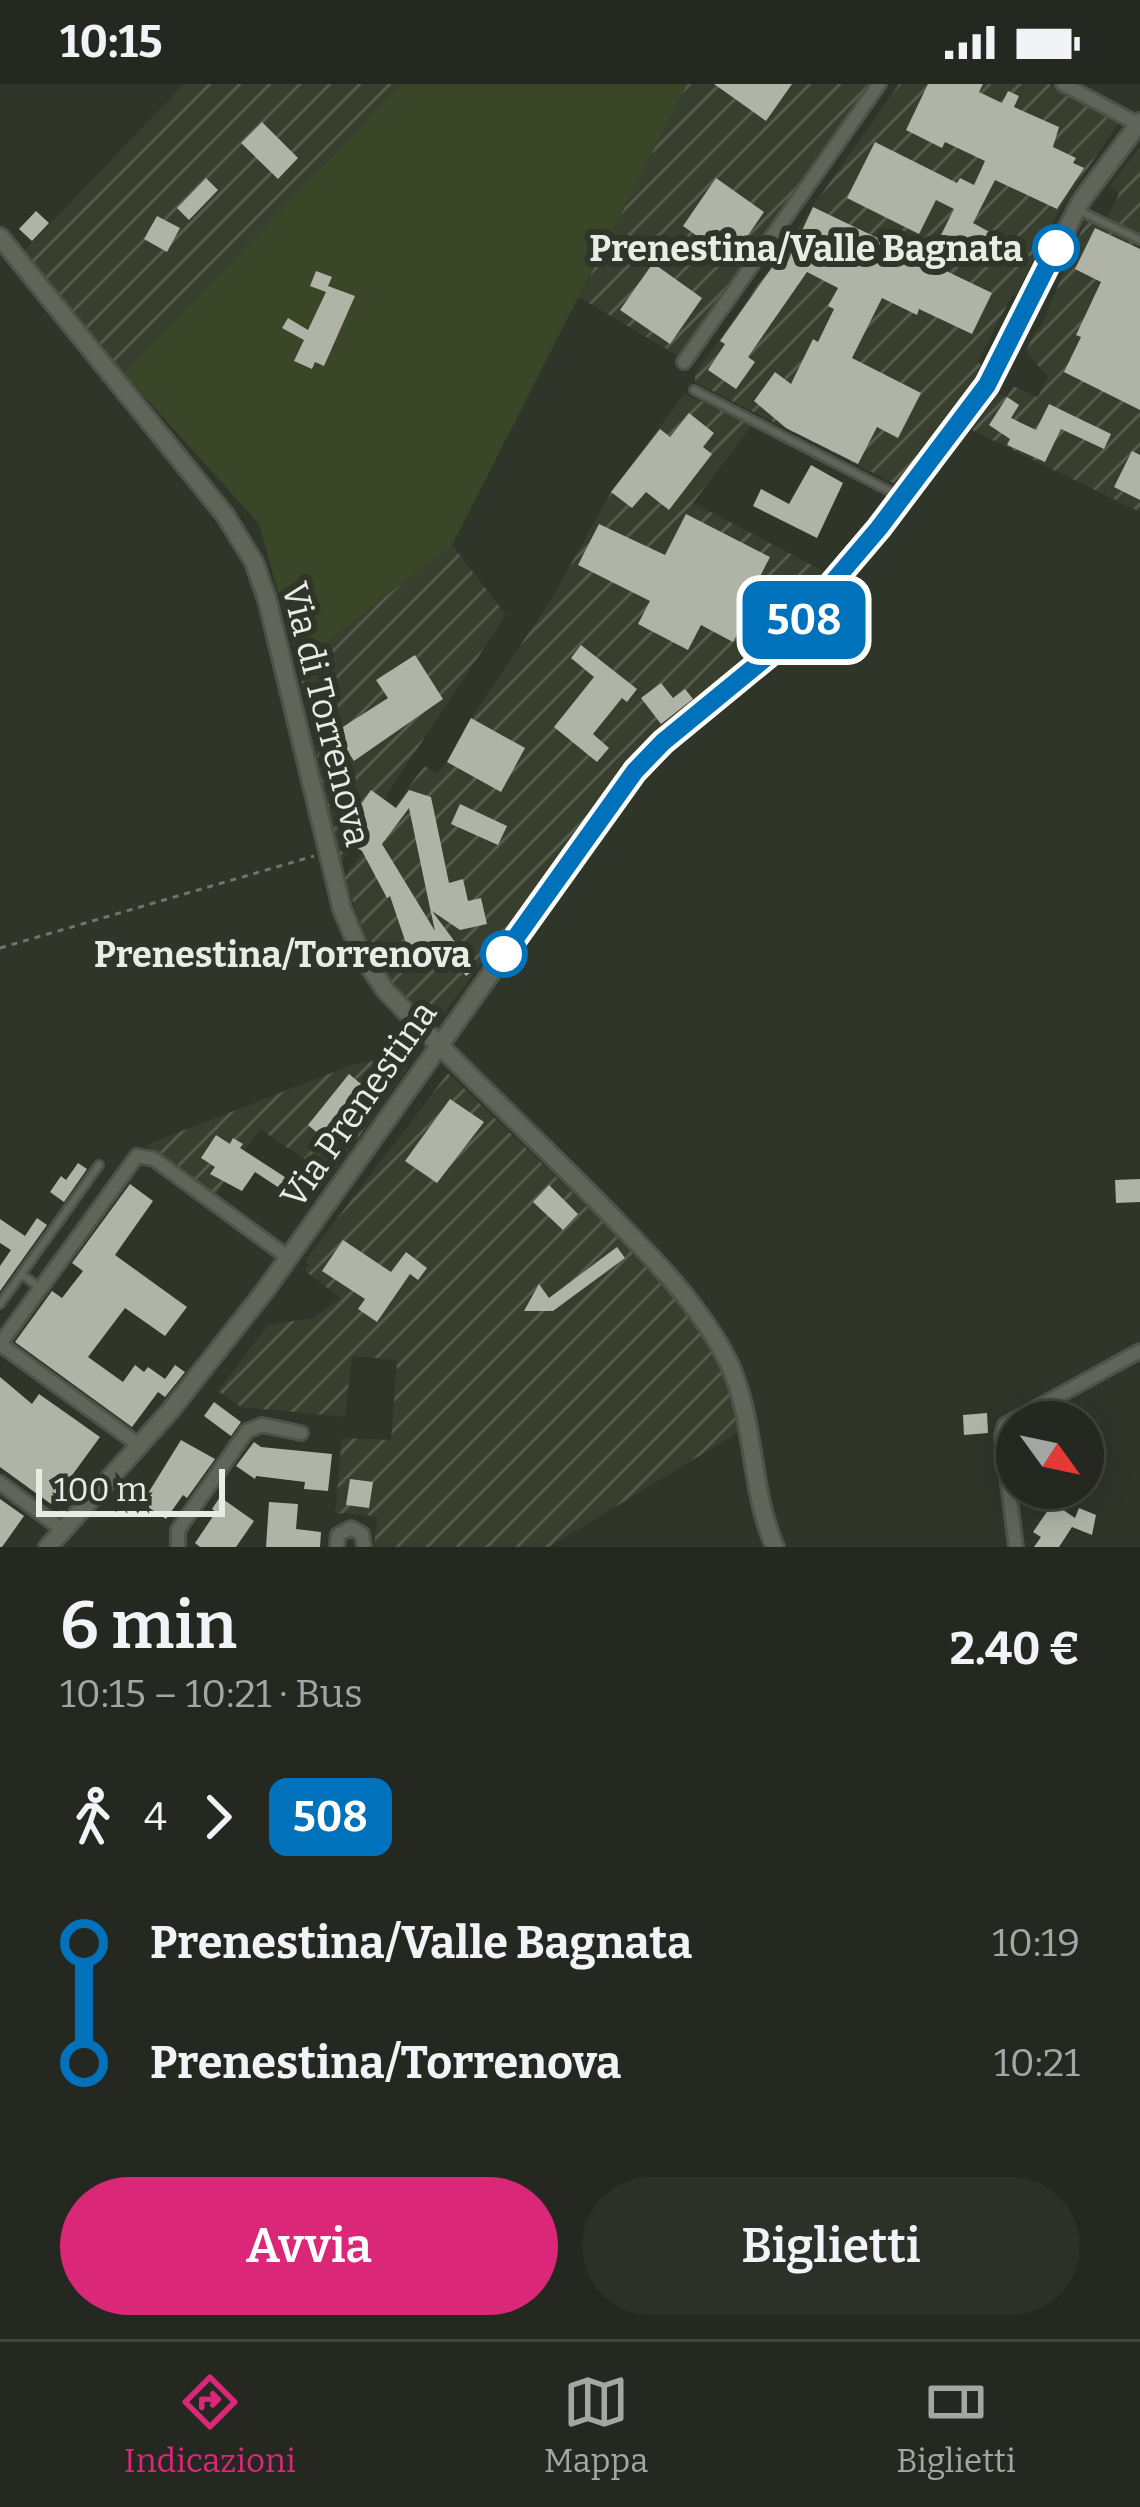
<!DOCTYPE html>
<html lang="it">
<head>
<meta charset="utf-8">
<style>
  body { margin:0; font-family:Bitter,serif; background:#2c3029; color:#f1f3f6; height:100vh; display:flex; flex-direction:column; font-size:45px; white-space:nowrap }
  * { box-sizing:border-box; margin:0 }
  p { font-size:39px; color:#a3a6a5 }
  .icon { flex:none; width:66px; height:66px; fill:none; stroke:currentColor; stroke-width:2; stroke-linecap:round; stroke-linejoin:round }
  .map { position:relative; height:1463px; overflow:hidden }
  .panel { display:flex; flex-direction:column; background:#242820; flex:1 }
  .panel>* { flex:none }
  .badge { padding:0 24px; border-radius:18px; font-size:42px; line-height:78px }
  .needle { width:78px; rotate:123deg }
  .controls { position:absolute; left:996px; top:1317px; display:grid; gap:24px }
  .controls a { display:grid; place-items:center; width:108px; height:108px; border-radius:50%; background:#242820; box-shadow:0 6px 30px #0003,0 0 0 3px #41443e; font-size:60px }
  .scale { position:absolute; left:36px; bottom:30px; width:189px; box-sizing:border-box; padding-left:12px; border:6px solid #e9ece5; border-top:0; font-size:33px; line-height:42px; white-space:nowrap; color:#e9ece5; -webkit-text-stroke:9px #30352a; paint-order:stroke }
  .map>.badge { position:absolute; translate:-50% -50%; box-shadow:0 0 0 6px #fff }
  .legs { display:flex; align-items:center; gap:18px; height:132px; padding:0 60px; font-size:39px }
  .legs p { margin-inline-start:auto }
  .headline { display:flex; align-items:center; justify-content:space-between; height:204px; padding:0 60px }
  h1 { font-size:66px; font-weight:600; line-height:90px }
  .primary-button { display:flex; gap:24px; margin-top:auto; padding:24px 60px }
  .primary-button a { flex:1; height:138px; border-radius:72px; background:#db2777; color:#fff; font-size:48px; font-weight:600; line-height:138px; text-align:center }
  .primary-button a+a { background:#2c3029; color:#f1f3f6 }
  ul { padding:0 60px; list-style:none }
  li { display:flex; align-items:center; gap:42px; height:120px; font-size:45px }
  li i { display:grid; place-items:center; width:18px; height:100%; margin:0 15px; background:currentColor }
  li i::after { content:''; width:30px; height:30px; margin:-15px; border:9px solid; border-radius:50%; background:#242820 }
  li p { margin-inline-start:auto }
  li:first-child i { background:linear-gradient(#0000 50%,currentColor 0) }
  li:last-child i { background:linear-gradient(currentColor 50%,#0000 0) }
  .status { display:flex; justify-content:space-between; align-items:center; height:84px; padding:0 60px; background:#242820; direction:ltr }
  .status svg { height:33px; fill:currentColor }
  .tab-bar { display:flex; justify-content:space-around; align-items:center; height:168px; border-top:3px solid #41443e; background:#242820; font-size:33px; color:#a3a6a5 }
  .tab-bar a { display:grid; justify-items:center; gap:6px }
  .tab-bar .on { color:#db2777 }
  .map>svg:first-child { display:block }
  .industrial { fill:url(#industrial-furrows) }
  .green { fill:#3b4628 }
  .building { fill:#afb4a7; fill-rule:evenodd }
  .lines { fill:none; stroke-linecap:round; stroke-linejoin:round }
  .lane-casing { stroke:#4e5249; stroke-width:12 }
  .street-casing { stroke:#4e5249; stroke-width:18 }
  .secondary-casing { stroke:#4e5249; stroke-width:22 }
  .path { stroke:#70746b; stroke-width:3; stroke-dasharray:6 6; stroke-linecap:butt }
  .lane { stroke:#606559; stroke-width:6 }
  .street { stroke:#606559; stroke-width:12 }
  .secondary { stroke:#606559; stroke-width:16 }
  .line-1-casing { stroke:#fff; stroke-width:27 }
  .line-1 { stroke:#0072bc; stroke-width:18 }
  .stop-1-dot { fill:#fff; stroke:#0072bc; stroke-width:6 }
  .labels { text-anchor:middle; stroke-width:12; stroke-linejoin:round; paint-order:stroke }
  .stop-label { font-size:36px; font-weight:bold; fill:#e9ece5; stroke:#30352a; text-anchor:end }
  .street-label { font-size:36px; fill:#e9ece5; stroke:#30352a }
</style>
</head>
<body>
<div class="status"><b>10:15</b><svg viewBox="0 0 49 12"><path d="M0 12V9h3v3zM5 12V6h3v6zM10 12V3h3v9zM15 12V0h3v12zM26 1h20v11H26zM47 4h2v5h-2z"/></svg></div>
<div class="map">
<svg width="1140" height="1463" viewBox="0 0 1140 1463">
  <defs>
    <pattern id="industrial-furrows" width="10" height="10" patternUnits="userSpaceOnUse" patternTransform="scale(3)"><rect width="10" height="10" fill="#393f2f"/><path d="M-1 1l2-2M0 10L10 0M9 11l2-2" fill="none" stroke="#565b4d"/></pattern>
  </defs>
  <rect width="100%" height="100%" fill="#30352a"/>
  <path class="industrial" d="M184,0H401L124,290L24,167Z
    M687,0H870L678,272L579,213Z
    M899,0H1049L1121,35L1057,130L1016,211H1012L978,278L982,282L976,295L895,400L695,298V290Z
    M1140,63V428L972,346L998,310L1007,313L1013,302L1038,313L1048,293L1026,268L1034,249L1041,242L1086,136L1096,139L1100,131L1107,134L1119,110L1110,101Z
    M684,310L753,340L693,419L827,489L785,540L652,651L578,743L445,929H422L393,900L370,864L344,794L424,682L437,689L447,678L471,634L551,516L611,408Z
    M452,461L506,531L340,781L298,580Z
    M419,967L331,1093L260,1045L215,1111L146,1061L352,981Z
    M448,989L654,1187L725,1281L742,1346L549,1463H374L377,1432L335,1429L342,1354L391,1356L397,1276L352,1272L345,1333L241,1323L218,1307L268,1241L313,1234L341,1214L305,1187L309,1181L305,1177Z"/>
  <path class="green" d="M401,0H687L452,461L298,580L259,440L124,290Z"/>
  <path class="building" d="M714,0H792L766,37Z
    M928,0H983L979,8L1002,19L1008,7L1019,12L1014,23L1059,43L1053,63L1076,74L1073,79L1084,84L1057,125L995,96L973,139L997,152L982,183L936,161L954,125L936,116L919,150L847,114L875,58L957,99L960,94L974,101L985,77L945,58L942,64L906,46Z
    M262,38L298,74L278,95L241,59Z
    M206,94L218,106L189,136L177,124Z
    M716,94L764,128L731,176L683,142Z
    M813,123L992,209L972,250L919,225L917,231L882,214L852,274L921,309L898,354L877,343L858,380L786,344L754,317L775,288L791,300L813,255L818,258L834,225L828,222L838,204L807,188L748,273L755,278L736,305L708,286L725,260L720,257L778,175L786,181Z
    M36,127L49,139L32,157L19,145Z
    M157,132L180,144L167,168L144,155Z
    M1095,144L1140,165V326L1064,288L1081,253L1076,251L1101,198L1075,185Z
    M653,179L702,214L670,260L620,226Z
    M316,187L332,193L328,202L355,212L324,282L315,278L312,285L294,277L304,256L282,244L288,234L308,246L326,208L310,202Z
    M1007,313L1019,321L1011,334L1036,346L1049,320L1111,350L1104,365L1061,345L1045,378L1007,361L1010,355L989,341Z
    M689,329L714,349L703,363L712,370L669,426L646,408L632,424L611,408L660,345L670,353Z
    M1132,367L1140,371V416L1114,403Z
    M811,381L843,399L817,454L753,422L761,405L789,420Z
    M686,430L770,473L749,514L760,519L744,550L739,547L733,558L701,541L688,566L638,540L650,517L578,481L599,440L665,471Z
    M581,561L637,605L627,618L622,614L593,650L609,664L597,678L554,643L594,593L571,574Z
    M415,571L443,615L354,677L335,648L388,614L376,596Z
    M661,599L673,614L685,605L693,615L661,640L641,614Z
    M471,634L525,664L501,708L447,678Z
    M371,706L396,724L409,706L431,713L449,799L463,795L468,817L481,814L487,840L460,846L432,827L475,885L466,892L452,873L415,886L390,812L387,814L362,767L339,752ZM409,724L430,824L435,847L382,760Z
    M460,720L507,742L498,761L451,740Z
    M349,990L361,1000L320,1051L308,1041Z
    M450,1015L484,1038L437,1099L405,1077Z
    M216,1051L230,1060L233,1054L243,1060L240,1064L291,1097L284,1107L255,1088L242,1107L210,1090L215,1083L201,1074Z
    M78,1079L87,1085L64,1118L50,1108L61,1092L66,1096Z
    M1140,1095V1118L1116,1119L1115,1096Z
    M130,1100L153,1117L115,1171L187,1223L165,1252L125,1224L88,1273L123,1298L135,1281L144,1288L148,1283L165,1295L175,1281L185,1288L165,1313L158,1308L132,1343L15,1258L52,1207L62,1214L83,1187L72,1179Z
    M549,1101L578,1130L563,1146L533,1118Z
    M37,1134L47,1141L0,1207V1182L11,1166L0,1159V1135L25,1152Z
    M343,1156L391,1188L406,1168L427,1184L418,1196L410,1190L377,1238L358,1225L365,1215L322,1187Z
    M617,1163L625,1174L553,1227H524L539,1200L549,1214Z
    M0,1293L32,1320L39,1310L100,1353L51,1420L0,1383Z
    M214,1318L241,1338L231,1352L204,1332Z
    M987,1329L988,1349L964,1351L963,1331Z
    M181,1356L215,1375L187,1414L183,1411L166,1435L142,1419Z
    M254,1358L261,1363L332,1370L328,1407L304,1405L305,1398L256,1392L255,1395L236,1382Z
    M350,1395L373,1398L369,1424L346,1421Z
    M220,1413L254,1437L236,1463H200L195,1459L216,1428L212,1425Z
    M0,1415L24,1432L2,1463H0Z
    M269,1418L298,1420L296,1445L321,1448L320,1463H266Z
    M1053,1419L1075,1434L1079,1424L1096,1431L1092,1451L1072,1443L1059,1463H1034L1041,1453L1033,1448Z"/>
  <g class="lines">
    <g class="lane-casing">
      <path id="lane" d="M1080,127L1140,156
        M694,306L899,412
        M21,1190L40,1204
        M0,1220L99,1081"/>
    </g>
    <g class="street-casing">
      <path id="street" d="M1063,0L1138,40
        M684,278L879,0
        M0,1260L137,1072L154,1075L289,1174
        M0,1260L139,1361
        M0,1399L63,1446
        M178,1463V1446L247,1347L262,1341L301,1349
        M337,1463L338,1451L351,1444L362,1450L364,1463
        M1016,1463L1002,1352L1005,1341L1140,1267"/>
    </g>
    <g class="secondary-casing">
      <path id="secondary" d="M0,153L225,431L254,478L267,515L342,825L362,872L386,907C456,980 530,1049 601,1121C647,1169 698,1217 728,1277C756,1336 749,1403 775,1463
        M48,1463L170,1327L264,1208L635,687L663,658L789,552L838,496L951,352L992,293L1081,117L1140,38"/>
    </g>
    <path class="path" d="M0,864L314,772"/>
    <use href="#lane" class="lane"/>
    <use href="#street" class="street"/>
    <use href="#secondary" class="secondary"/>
  </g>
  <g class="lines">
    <g class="line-1-casing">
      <path id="line-1" d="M504,870L635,687L663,658L775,566L879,444L987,301L1056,164"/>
    </g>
    <use href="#line-1" class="line-1"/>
  </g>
  <g class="stop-1-dot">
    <circle cx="1056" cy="164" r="21"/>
    <circle cx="504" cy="870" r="21"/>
  </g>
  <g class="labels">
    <g class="stop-label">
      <text x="1023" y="177">Prenestina/Valle Bagnata</text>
      <text x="471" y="883">Prenestina/Torrenova</text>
    </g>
    <g class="street-label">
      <text transform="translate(327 630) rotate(76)" y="13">Via di Torrenova</text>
      <text transform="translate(358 1020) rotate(-55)" y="13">Via Prenestina</text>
    </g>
  </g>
</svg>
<div class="controls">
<a><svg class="needle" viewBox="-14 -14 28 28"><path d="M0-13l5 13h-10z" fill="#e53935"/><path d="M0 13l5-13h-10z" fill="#a3a6a5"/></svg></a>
</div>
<div class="scale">100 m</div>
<b class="badge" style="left:804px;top:536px;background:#0072bc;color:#fff">508</b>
</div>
<section class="panel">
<div class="headline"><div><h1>6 min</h1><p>10:15 – 10:21 · Bus</p></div><b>2.40 €</b></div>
<div class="legs"><svg class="icon" aria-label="walk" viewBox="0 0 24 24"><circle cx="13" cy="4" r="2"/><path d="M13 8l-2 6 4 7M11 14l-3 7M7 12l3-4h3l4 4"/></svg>4<svg class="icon" aria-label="forward" viewBox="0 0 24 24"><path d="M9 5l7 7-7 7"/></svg><b class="badge" style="background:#0072bc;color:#fff">508</b></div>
<ul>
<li><i style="color:#0072bc"></i><b>Prenestina/Valle Bagnata</b><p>10:19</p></li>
<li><i style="color:#0072bc"></i><b>Prenestina/Torrenova</b><p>10:21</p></li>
</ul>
<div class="primary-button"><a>Avvia</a><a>Biglietti</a></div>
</section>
<nav class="tab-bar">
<a class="on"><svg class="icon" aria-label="directions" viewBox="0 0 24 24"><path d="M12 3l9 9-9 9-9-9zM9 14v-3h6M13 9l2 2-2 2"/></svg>Indicazioni</a>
<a><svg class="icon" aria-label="map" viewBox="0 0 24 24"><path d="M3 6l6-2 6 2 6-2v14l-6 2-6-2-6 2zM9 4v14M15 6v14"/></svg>Mappa</a>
<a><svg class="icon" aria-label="tickets" viewBox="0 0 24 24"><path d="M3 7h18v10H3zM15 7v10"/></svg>Biglietti</a>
</nav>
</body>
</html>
